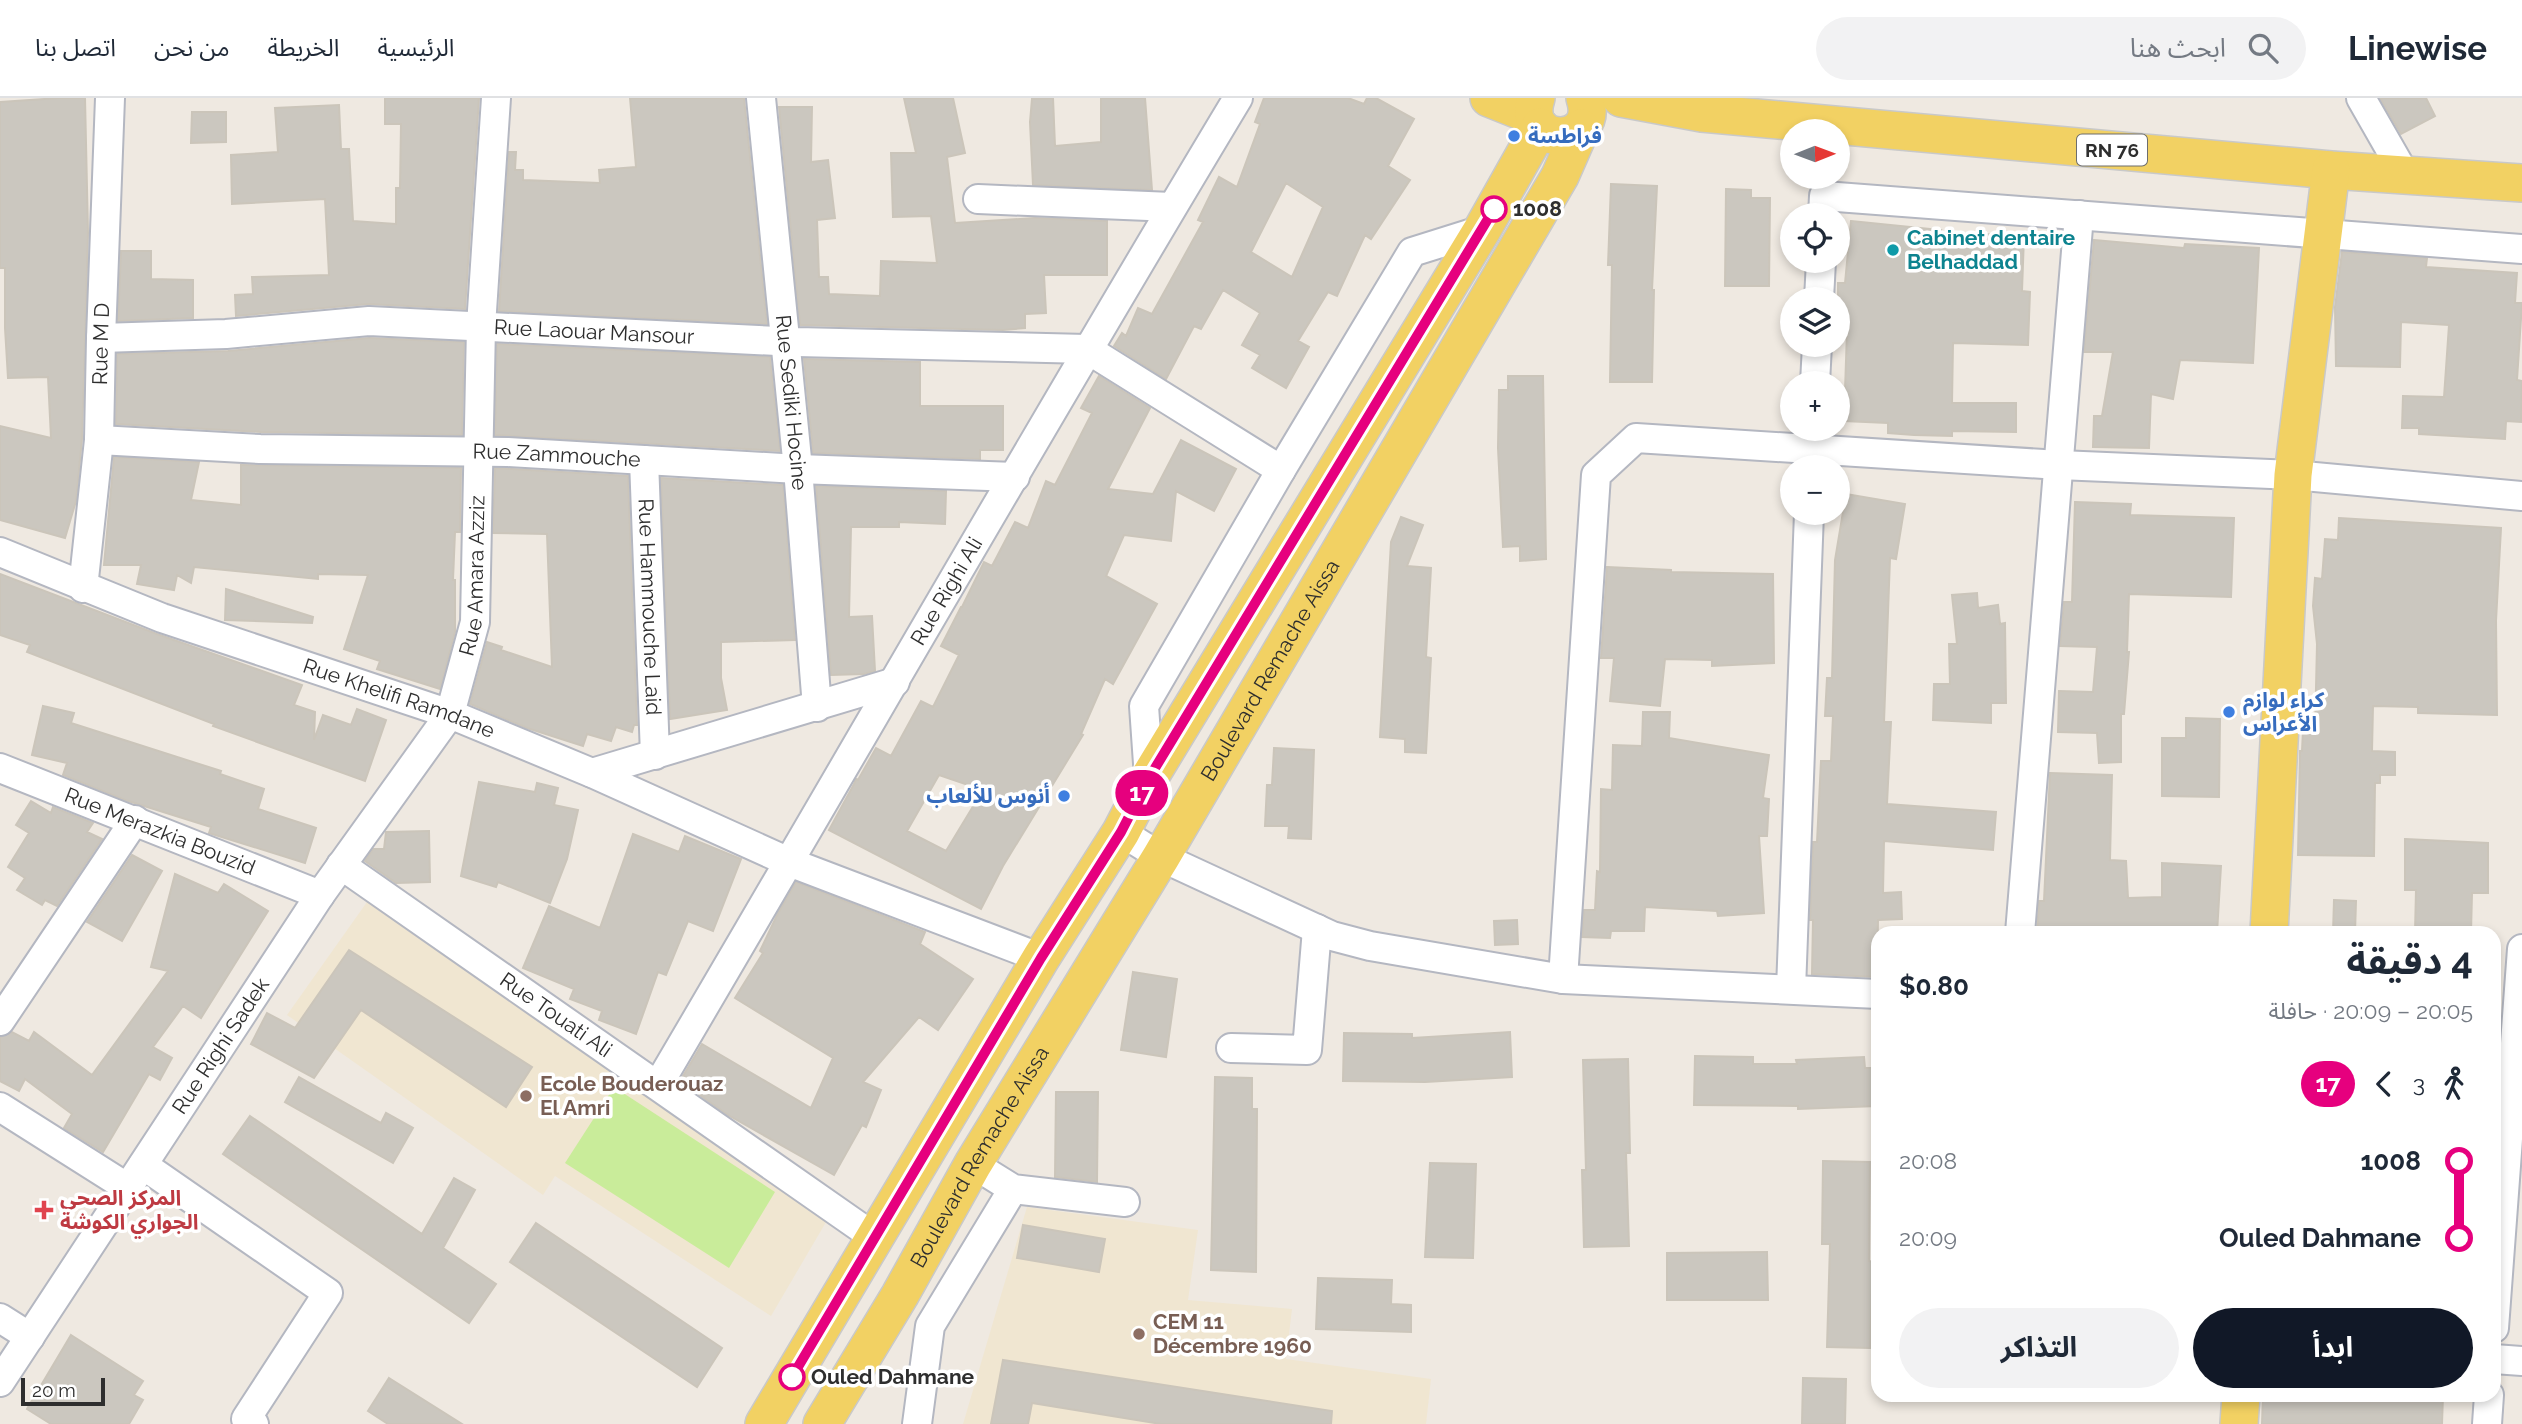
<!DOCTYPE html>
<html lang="ar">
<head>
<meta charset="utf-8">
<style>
  body { margin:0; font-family:Raleway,"Noto Sans Arabic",sans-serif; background:#f2f2f3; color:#1f2937; direction:rtl; height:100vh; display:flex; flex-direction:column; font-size:26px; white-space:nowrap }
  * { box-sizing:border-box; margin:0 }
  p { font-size:23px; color:#747a83 }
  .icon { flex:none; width:38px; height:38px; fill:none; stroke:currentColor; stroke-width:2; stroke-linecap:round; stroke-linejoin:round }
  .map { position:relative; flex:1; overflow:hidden; direction:ltr }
  .panel { position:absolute; left:1871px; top:828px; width:630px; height:476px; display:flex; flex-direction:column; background:#fff; border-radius:21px; box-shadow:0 4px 10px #0003; direction:rtl }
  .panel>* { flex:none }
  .badge { padding:0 14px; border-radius:23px; font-size:24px; line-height:46px }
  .needle { width:46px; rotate:89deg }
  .controls { position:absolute; left:1780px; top:21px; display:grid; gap:14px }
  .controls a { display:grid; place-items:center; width:70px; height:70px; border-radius:50%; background:#fff; box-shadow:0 4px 10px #0003; font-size:35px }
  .scale { position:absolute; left:21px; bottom:18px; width:84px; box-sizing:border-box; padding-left:7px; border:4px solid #2e2e2e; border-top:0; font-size:19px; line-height:24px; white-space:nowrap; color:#2e2e2e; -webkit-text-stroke:5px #fff; paint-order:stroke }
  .map>.badge { position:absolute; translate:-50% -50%; box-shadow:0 0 0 4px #fff }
  .legs { display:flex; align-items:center; gap:10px; height:77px; padding:0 28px; font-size:23px }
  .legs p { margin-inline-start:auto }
  .summary { display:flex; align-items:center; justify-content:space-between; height:119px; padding:0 28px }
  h1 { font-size:38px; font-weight:700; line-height:52px }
  .primary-button { display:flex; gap:14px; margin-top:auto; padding:14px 28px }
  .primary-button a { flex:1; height:80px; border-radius:42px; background:#111827; color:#fff; font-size:28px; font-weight:700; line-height:80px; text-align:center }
  .primary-button a+a { background:#f2f2f3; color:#1f2937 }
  ul { padding:0 28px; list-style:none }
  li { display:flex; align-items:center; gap:24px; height:77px; font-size:26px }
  li i { display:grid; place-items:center; width:10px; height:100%; margin:0 9px; background:currentColor }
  li i::after { content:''; width:18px; height:18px; margin:-9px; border:5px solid; border-radius:50%; background:#fff }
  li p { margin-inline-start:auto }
  li:first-child i { background:linear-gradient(#0000 50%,currentColor 0) }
  li:last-child i { background:linear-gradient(currentColor 50%,#0000 0) }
  header { display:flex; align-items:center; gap:42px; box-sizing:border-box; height:98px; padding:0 35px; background:#fff; border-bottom:2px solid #e0e1e3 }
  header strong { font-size:33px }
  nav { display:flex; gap:38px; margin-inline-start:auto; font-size:24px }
  .search { width:490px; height:63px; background:#f2f2f3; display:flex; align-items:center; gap:18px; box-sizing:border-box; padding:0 24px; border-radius:38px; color:#747a83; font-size:26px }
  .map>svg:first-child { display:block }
  .education { fill:#f0e6d1 }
  .pitch { fill:#c9ec9a }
  .building { fill:#cbc7bf; stroke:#cbc5ba; stroke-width:2; fill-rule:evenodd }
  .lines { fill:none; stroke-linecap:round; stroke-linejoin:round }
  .minor-casing { stroke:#b4b7c1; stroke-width:32 }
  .major-casing { stroke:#c9c9c9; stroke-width:40 }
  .minor { stroke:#fff; stroke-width:28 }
  .major { stroke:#f2d163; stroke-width:37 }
  .line-1-casing { stroke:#fff; stroke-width:16 }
  .line-1 { stroke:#e6007e; stroke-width:10 }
  .shop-dot { fill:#3f7fe0; stroke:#fff; stroke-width:2.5 }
  .stop-1-dot { fill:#fff; stroke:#e6007e; stroke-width:3.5 }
  .culture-dot { fill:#0f9aa8; stroke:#fff; stroke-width:2.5 }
  .education-dot { fill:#8d6e63; stroke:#fff; stroke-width:2.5 }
  .health-dot { fill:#e0444e; stroke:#fff; stroke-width:2.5 }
  .labels { text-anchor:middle; stroke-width:7; stroke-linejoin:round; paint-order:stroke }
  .shield { fill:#fff; stroke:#6d6d6d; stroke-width:2 }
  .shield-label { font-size:19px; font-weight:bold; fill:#2e2e2e }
  .shop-label { font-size:21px; font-weight:bold; fill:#366cbe; stroke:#fff; text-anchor:start }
  .stop-label { font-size:21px; font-weight:bold; fill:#2e2e2e; stroke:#fff; text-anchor:start }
  .culture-label { font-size:21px; font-weight:bold; fill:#0d838f; stroke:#fff; text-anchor:start }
  .street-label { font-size:21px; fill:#2e2e2e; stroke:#fff }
  .education-label { font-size:21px; font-weight:bold; fill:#785e54; stroke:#fff; text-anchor:start }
  .health-label { font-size:21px; font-weight:bold; fill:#be3a42; stroke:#fff; text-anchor:start }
</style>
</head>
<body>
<header>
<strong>Linewise</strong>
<div class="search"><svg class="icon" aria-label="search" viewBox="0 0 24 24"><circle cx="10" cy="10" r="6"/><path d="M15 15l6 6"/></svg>ابحث هنا</div>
<nav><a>الرئيسية</a><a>الخريطة</a><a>من نحن</a><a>اتصل بنا</a></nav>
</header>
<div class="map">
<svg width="2522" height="1326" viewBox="0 0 2522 1326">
  <rect width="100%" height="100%" fill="#efe9e1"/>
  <path class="education" d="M367,804L829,1119L771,1218L555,1078L543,1097L287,917Z
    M1027,1109L1198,1132L1188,1202L1292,1211L1286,1261L1431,1281L1426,1326H963Z"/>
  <path class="pitch" d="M614,989L775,1094L729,1170L565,1065Z"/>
  <path class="building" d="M59,0H85L88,135L82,341L76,403L65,440L0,422V328L51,340L48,279L8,280L5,230V170H0V4Z
    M385,0H479L465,211L368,206L236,218L235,197L253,196L252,179L329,177L325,101L232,106L231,57L278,54L275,10L339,7L341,51H349L353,123L396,126V90H400L401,26H385Z
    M630,0H744L767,226L499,213L509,54H516L515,72H523V82L600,85L599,72L636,69Z
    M904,0H953L965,55L947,59L955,125L1035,120L1107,123V177H1044L1046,215L1025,216V230L1003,232L800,227L779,9H812L811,64L828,62L835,120L817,122L819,179H828L829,196L880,198L881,163L937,165L931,118L893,119L891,55H916Z
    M1053,0L1055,48L1101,44V0H1145L1152,92L1033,87L1030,24L1032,1Z
    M1264,0H1348L1364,6L1367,0H1376L1414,21L1388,68L1410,82L1371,141L1365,137L1337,198L1328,194L1298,243L1309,249L1286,290L1252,270L1260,257L1242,247L1260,215L1223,192L1201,231L1194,228L1166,281L1114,248L1122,235L1126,238L1138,210L1152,216L1203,124L1198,122L1219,79L1237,89L1260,26L1255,24ZM1286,85L1323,109L1292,179L1251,154Z
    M2380,0H2426L2435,18L2401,36Z
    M192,14H226V44L191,45Z
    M1611,86L1657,88L1652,192H1654L1652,284H1610L1612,167H1608Z
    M1726,91L1751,92V100H1770L1769,188H1725Z
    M1851,123L1941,132L1940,134L2024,138L2022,193L2030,194L2028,247L1953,245L1952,305H2016V334L1952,333V338L1914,337L1888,335V325L1844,323L1847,233L1838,232V185H1845Z
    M2094,142L2184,150L2185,146L2259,150L2253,265L2180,262L2173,301L2151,296L2149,350L2093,349L2094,318H2102L2113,254H2084Z
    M121,153H151V181L193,182V220L118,223Z
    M2342,154L2427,160L2426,169L2517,175L2515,205H2522L2517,282L2522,283L2521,324L2506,323L2505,341L2419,336V330H2402L2403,298L2444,299L2449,227L2401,224L2400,269L2336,268L2335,209Z
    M369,240L464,244L462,337L261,334L116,326L117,256L228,253Z
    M497,246L770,259L780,353L495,337Z
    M804,261L920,264V308H1003V352H980V361L813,355Z
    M1099,278L1150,310L1108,391L1153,396L1181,342L1236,371L1214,413L1176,393L1171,443L1124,437L1106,478L1157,506L1113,586L1105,581L1081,636L1083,637L1003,768L981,811L829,732L854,686L856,681L858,682L876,650L891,658L921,603L933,609L959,557L941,548L961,509H962L984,464L992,468L1015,424L1028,430L1046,383L1055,387L1092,315L1081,310ZM939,677L983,692L946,753L907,733Z
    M1508,278H1543L1546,461L1520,463V448L1503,449L1498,350L1499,292H1508Z
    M114,359L199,364L191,402L241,407V367L461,370L460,434H455L453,482H455V534L440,591L377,571L380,563L344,551L368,477L318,476V481L194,469L191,485L177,477L174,492L137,486L141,467H104Z
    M495,370L628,378L637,627H634L632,634L616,629L611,643L587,636L583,648L527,630L470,606L487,544L502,549L501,552L552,569L547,436L493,435Z
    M661,380L783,387L795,542L721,544V580L727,612L670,621Z
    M816,388L946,393L945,426L899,424V429H851L849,519L872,518L875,573L864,576L831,577Z
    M1846,396L1905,406L1896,461L1890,460L1884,624H1891L1887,706L1996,714L1993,752L1884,743L1883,795L1901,794L1902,821L1878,822L1877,879L1812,876L1813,822H1810L1813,744H1817L1821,663H1831L1833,618H1825L1827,580H1832L1835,462Z
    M2075,404L2131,406L2130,417L2234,420L2231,499L2129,496L2127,554H2129L2124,616H2121V664L2099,665L2097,635L2058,634L2059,593L2093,594L2097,549L2060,548L2064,504H2072Z
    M1401,419L1423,427L1407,468L1431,470L1426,559L1431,560L1426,655L1405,654V641L1380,639L1391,444Z
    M2339,420L2501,430L2496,523L2497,617L2418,615V609L2373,608L2372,653L2395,654V677H2380V685H2375L2374,758L2298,757L2300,653H2302L2303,632L2315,633L2317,546L2313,508L2315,480L2322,481L2325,441L2338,442Z
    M1607,469L1671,472V474L1773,476L1774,565L1712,568V562L1665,561L1660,608L1610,603L1614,560H1601Z
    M0,476L157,536L302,587L294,607L315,614L314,642L323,617L351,627L357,611L386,622L365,683L213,628L214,626L27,554L30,547L0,537Z
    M226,491L313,519L312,525L225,522Z
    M1977,495L1978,510L1998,507L2000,526L2005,525L2006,605H1991V625L1933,622L1934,586H1950L1949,546H1957L1952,497Z
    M43,608L74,615L71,625L221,673L220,676L264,691L258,711L316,730L305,765L209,735L211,729L125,702L63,677L67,665L32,657Z
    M1643,614H1670L1669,640L1769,657L1763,700L1769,701L1767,738H1759L1764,815L1718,818L1717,813L1645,809L1644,833H1611L1610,840L1582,839L1584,812H1595L1597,773L1600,774L1601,691L1612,692L1613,647L1642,648Z
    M2186,620L2220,621L2219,699L2162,698V640H2186Z
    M1274,650L1314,652L1311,741L1288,740L1289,728H1265L1267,687H1272Z
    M2050,675L2112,677L2110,762L2126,763L2128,800L2162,799V765L2221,768L2217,835H2037L2039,803H2044Z
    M479,684L535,694L537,685L558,690L554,707L578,712L567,761L550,805L498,784L496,789L461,778Z
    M31,703L51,715L53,709L93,725L87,734L102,741L57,808L45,802L42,807L17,792L25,780L8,769L29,735L16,727Z
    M429,733L430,784L396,785L365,763L373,751H384L386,734Z
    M633,736L679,754L685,738L741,761L713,833L688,823L666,877L658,874L636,936L599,922L602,913L570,901L574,891L523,870L549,808L600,830Z
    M2405,741L2488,745V795H2472L2471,835H2415L2416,792H2405Z
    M132,757L162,773L122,843L87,824Z
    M175,776L218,795L224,786L268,813L201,920L183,908L153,949L172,960L160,982L149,976L103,1054L64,1030L72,1016L25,981L19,993L0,983V939L12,934L29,943L34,934L92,977L168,873L151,869Z
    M796,784L925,834L920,846L973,881L938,932L919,919L863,984L881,992L866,1029L862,1027L834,1077L728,1017L680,983L702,946L811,1010L833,960L735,900L763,855L760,853L778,815Z
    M2334,802L2356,803L2355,835H2333Z
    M1517,822L1518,846L1495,847L1494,823Z
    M349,852L532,969L506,1009L361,912L314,980L251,946L267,915L295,930Z
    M1133,874L1177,881L1166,959L1121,952Z
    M1510,934L1512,979L1425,984L1343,983L1344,935L1412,936V940Z
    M1695,958L1753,959V966H1797L1796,962L1864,959L1865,970H1876L1877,1008L1798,1011V1008L1694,1007Z
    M1628,961L1630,1055H1626L1629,1148L1584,1149L1582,1072H1586L1583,962Z
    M299,979L381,1025L386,1015L413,1030L393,1065L285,1004Z
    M1215,979L1252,980V1011H1257L1256,1174L1211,1172Z
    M1056,994H1098L1097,1084L1055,1079Z
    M250,1018L422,1136L454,1080L475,1092L443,1150L496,1186L469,1225L223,1056Z
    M1823,1063L1870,1064L1869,1163L1873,1164L1870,1250L1827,1249L1830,1146H1822Z
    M1430,1065L1476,1066L1473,1160L1425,1159Z
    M536,1125L722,1250L697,1289L510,1164Z
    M1023,1127L1105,1141L1099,1174L1017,1160Z
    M1767,1154L1768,1202H1667V1155Z
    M1318,1180L1392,1182L1391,1206L1411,1207V1234L1316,1231Z
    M71,1237L143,1283L134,1297L143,1302L129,1326H51L27,1311Z
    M1003,1262L1332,1313L1331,1326H1161L1032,1305L1028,1326H991Z
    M389,1280L462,1326H388L368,1313Z
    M1803,1280L1846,1281L1845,1326H1802Z
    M2263,1297H2443L2442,1326H2262Z"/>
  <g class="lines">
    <g class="minor-casing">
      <g id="minor">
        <path id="s1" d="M761,0L798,371L817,609"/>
        <path d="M2361,0L2405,77"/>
        <path d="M978,101L1172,109"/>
        <path d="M1823,117L1824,98L2522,151"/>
        <path d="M1819,201L1821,163"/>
        <path id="s2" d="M101,240L226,236L369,223L797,244L1087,251L1281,372"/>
        <path d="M1815,285L1817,247"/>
        <path id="s3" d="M99,342L260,351L508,354L798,371L1015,379"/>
        <path id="s4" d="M644,362L655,657"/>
        <path id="s5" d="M0,454L162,520L450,616L592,675L789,764L1041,860"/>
        <path id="s6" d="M83,490L99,342L101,240L110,0"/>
        <path id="s7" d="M0,670L320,797"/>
        <path d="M592,675L895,584"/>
        <path d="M1149,680L1144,608L1281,372L1412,154L1482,132"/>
        <path d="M1121,734L1161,759L1332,838L1370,848L1563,881L1878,896"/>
        <path id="s8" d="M341,767L874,1139"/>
        <path d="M2020,835L2079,117"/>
        <path d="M1563,881L1596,377L1636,340L2059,367L2293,377L2522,398"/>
        <path d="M1791,891L1809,415"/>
        <path d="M0,923L135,722"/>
        <path d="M1231,950L1307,952L1317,831"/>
        <path id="s9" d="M658,987C852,658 1041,327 1238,0"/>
        <path d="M0,1009L128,1090"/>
        <path d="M973,1066L1013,1091L1125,1104"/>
        <path d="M143,1067L328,1195L246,1321L254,1326"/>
        <path d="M0,1220L30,1239"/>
        <path d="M2494,1230L2522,851"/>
        <path d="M2494,1261L2522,1263"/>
        <path id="s10" d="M0,1284L320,797L450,616L475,524L481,228L496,0"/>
        <path d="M917,1326L930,1228L1013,1091"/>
        <path d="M2487,1326L2489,1297"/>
      </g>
    </g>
    <g class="major-casing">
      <g id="major">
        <path d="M1489,0L1534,18"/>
        <path d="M1536,0C1520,51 1601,50 1585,0"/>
        <path d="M1621,0L1702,15L2331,72L2522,85"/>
        <path d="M2269,835L2293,377L2331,72"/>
        <path d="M764,1326L1041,860L1121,734L1149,680L1482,132L1540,29"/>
        <path id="s11" d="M822,1326L900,1197L973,1066L1161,759L1560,78L1581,30"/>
        <path d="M2239,1326L2241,1297"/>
      </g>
    </g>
    <use href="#minor" class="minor"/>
    <use href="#major" class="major"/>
  </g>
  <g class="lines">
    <g class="line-1-casing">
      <path id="line-1" d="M792,1279L1041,860L1121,734L1149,680L1494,111"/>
    </g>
    <use href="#line-1" class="line-1"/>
  </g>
  <g class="shop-dot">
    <circle cx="1514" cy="38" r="7"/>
    <circle cx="2229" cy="614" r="7"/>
    <circle cx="1064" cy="698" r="7"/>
  </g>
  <g class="stop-1-dot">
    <circle cx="1494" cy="111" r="12"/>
    <circle cx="792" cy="1279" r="12"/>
  </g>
  <circle class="culture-dot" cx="1893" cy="152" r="7"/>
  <g class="education-dot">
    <circle cx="526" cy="998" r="7"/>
    <circle cx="1139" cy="1236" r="7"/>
  </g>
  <path class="health-dot" d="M40.5 1101.5h7v7h7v7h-7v7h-7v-7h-7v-7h7z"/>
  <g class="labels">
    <rect class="shield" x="2077" y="36.5" width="70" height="31" rx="5"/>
    <g class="shield-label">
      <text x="2112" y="59">RN 76</text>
    </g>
    <g class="shop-label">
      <text x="1528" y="45">فراطسة</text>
      <text x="2243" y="609">كراء لوازم<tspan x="2243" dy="24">الأعراس</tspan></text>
      <text x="1050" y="705" text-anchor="end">أنوس للألعاب</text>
    </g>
    <g class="stop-label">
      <text x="1513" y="118">1008</text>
      <text x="811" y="1286">Ouled Dahmane</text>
    </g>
    <g class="culture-label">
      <text x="1907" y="147">Cabinet dentaire<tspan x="1907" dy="24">Belhaddad</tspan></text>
    </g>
    <g class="street-label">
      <text dy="7" stroke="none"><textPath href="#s2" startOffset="494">Rue Laouar Mansour</textPath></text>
      <text dy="7" stroke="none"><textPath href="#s6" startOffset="245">Rue M D</textPath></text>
      <text dy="7" stroke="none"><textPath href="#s1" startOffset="306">Rue Sediki Hocine</textPath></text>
      <text dy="7" stroke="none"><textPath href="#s3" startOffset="458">Rue Zammouche</textPath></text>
      <text dy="7" stroke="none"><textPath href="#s10" startOffset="947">Rue Amara Azziz</textPath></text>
      <text dy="7" stroke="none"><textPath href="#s9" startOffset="572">Rue Righi Ali</textPath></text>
      <text dy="7" stroke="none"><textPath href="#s4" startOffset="147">Rue Hammouche Laid</textPath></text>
      <text dy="7" stroke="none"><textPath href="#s11" startOffset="877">Boulevard Remache Aissa</textPath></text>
      <text dy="7" stroke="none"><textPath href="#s5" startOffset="425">Rue Khelifi Ramdane</textPath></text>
      <text dy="7" stroke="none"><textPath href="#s7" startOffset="172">Rue Merazkia Bouzid</textPath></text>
      <text dy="7" stroke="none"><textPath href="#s8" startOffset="262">Rue Touati Ali</textPath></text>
      <text dy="7" stroke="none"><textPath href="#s10" startOffset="402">Rue Righi Sadek</textPath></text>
      <text dy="7" stroke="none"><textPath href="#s11" startOffset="310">Boulevard Remache Aissa</textPath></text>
    </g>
    <g class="education-label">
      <text x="540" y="993">Ecole Bouderouaz<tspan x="540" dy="24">El Amri</tspan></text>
      <text x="1153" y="1231">CEM 11<tspan x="1153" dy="24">Décembre 1960</tspan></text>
    </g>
    <g class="health-label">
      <text x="60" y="1107">المركز الصحي<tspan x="60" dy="24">الجواري الكوشة</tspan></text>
    </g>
  </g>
</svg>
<div class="controls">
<a><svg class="needle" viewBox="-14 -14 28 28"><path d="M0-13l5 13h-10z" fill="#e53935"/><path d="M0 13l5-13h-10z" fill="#747a83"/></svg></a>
<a><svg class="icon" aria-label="locate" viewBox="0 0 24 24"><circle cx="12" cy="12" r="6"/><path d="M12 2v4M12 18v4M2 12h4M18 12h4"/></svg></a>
<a><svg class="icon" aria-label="layers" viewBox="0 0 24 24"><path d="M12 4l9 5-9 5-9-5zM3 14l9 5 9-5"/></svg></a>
<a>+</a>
<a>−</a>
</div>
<div class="scale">20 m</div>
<b class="badge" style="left:1142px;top:695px;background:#e6007e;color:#fff">17</b>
<section class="panel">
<div class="summary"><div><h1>4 دقيقة</h1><p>20:05 – 20:09 · حافلة</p></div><b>$0.80</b></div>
<div class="legs"><svg class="icon" aria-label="walk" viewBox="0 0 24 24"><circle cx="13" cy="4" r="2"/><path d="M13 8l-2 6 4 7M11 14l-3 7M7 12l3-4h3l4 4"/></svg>3<svg class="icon" aria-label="back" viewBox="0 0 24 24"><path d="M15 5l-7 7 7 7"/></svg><b class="badge" style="background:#e6007e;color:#fff">17</b></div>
<ul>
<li><i style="color:#e6007e"></i><b>1008</b><p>20:08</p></li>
<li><i style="color:#e6007e"></i><b>Ouled Dahmane</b><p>20:09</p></li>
</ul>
<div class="primary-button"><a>ابدأ</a><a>التذاكر</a></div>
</section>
</div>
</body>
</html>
